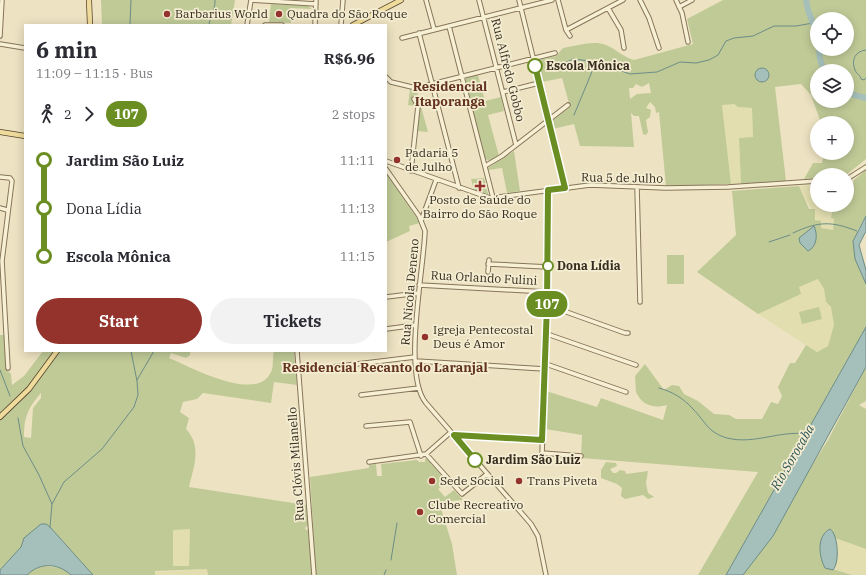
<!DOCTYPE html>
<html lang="en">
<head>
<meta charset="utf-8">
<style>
  body { margin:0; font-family:"IBM Plex Serif",serif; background:#f2f2f3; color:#2b2b33; height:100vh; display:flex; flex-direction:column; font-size:15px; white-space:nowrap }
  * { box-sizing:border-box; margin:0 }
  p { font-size:13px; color:#7c7c81 }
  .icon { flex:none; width:22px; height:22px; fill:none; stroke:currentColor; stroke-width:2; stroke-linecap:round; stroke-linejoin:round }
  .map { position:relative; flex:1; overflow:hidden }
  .sheet { position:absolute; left:24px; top:24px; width:363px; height:328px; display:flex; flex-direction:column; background:#fff; border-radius:0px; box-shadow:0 2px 10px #0003 }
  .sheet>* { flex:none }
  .badge { padding:0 8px; border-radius:13px; font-size:14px; line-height:26px }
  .buttons { position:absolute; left:810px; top:12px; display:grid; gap:8px }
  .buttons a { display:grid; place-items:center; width:44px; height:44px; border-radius:50%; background:#fff; box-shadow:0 2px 10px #0003; font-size:20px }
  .map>.badge { position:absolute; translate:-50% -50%; box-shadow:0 0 0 2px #fff }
  .legs { display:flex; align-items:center; gap:6px; height:44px; padding:0 12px; font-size:13px }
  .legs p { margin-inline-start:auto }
  .summary { display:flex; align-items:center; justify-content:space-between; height:68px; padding:0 12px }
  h1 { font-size:22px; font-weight:700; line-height:30px }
  .primary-button { display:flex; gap:8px; margin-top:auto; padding:8px 12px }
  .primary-button a { flex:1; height:46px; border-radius:24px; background:#93332c; color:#fff; font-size:16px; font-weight:700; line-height:46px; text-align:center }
  .primary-button a+a { background:#f2f2f3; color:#2b2b33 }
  ul { padding:0 12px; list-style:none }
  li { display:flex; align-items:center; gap:14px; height:48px; font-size:15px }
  li i { display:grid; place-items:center; width:6px; height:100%; margin:0 5px; background:currentColor }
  li i::after { content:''; width:10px; height:10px; margin:-5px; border:3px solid; border-radius:50%; background:#fff }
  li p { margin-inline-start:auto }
  li:first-child i { background:linear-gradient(#0000 50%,currentColor 0) }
  li:last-child i { background:linear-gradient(currentColor 50%,#0000 0) }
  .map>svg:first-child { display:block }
  .farmland { fill:#e2deb0 }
  .green { fill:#c0ca97; fill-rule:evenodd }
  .water { fill:#a5bfba; stroke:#6c8d87 }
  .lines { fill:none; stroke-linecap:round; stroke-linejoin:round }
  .stream { stroke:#6c8d87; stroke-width:1 }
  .river { stroke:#a5bfba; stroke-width:6 }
  .minor-casing { stroke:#86755a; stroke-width:5.5 }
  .major-casing { stroke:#54432e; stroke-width:6 }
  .minor { stroke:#f8f0d5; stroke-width:3.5 }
  .major { stroke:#efdb9b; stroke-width:4.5 }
  .line-1-casing { stroke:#fff; stroke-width:9 }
  .line-1 { stroke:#6b8e23; stroke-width:6 }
  .poi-dot { fill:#93332c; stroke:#f4edd2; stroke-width:1.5 }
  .stop-1-dot { fill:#fff; stroke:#6b8e23; stroke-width:2 }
  .labels { text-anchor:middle; stroke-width:3.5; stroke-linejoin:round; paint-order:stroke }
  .poi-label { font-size:12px; fill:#362b1e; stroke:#f4edd2; text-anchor:start }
  .stop-label { font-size:12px; font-weight:bold; fill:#362b1e; stroke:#f4edd2; text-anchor:start }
  .street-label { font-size:12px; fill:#362b1e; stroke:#f4edd2 }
  .neighbourhood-label { font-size:13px; font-weight:bold; fill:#62321e; stroke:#f4edd2 }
  .water-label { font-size:13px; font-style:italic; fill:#2d5556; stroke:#f4edd2 }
</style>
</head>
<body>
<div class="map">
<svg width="866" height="575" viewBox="0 0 866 575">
  <rect width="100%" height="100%" fill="#ede3c2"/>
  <path class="farmland" d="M722,104H734L738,107L752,108L753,137L739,138L741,184H731Z
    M817,185V205H833L831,218H834L833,230L821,228L799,186Z
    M818,279L824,289L826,302L831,307L834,325L828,346L816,352L758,314L801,294L798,287Z
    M190,529L189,566H173V530Z
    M835,538L866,549V575H852L835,569L837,557Z
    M208,569V575H155V572Z"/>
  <path class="green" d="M101,0H235L231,25H102Z
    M723,0H866V159L846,175H817V178L804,179L813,163H822L824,153H847V123H821L811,95L801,84L775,87L786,181L741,184L739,138L753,137L752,108L738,107L734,104L722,105L731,184L666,186L659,112L656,113L655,107L650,102L646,108L651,110L650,117L646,120L648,132L646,135L643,134L639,116H634L631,113L634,147L580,146L574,124L553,129L552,121L570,107L562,78L542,82L538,65L540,60L556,56L563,48C576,46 593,40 606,45C616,49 623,57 634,60L693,44L687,19ZM817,19H847V49H817ZM817,71H847V101H817ZM649,83L651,93L637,94L630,99L629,88H633L636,84L642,87Z
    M271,4L308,6L312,9L291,8V23L269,22Z
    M478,75L485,101L501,97L504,111L488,115L499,156L490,161L485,159L465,80L467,77Z
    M416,88L428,132L417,131L419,106L417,98L414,96L411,99L416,106L408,105L410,89Z
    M514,151L520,191L507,193L502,168L489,170L488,168Z
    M866,170V216L857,231L855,259L866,284V327L726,575H698L758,472L581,458L582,435L545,429L546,391L597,407L601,398L663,420L667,405C653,409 642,405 636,392L635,376L645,364L664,390L672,385L679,386L684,394L698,401L714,414L729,415L736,419H762L771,402L778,404L782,396L778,387L790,363H795L806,345L817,352L828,346L834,325L831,307L826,302L824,289L818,279L799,287L801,294L758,314L697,272L736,235L732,191L799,186L809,209H815V220L821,221V228L833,230L834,219L831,218L833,205H847V184H853L854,180Z
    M386,173L420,223L409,226L410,231L386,242Z
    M484,178L488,194H487L474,191L471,179Z
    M667,255H684V284H667Z
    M819,307L822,319L802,324L799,312Z
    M0,335H4L6,369L11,374L12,385L24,376L43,351H190V355L186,358L171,353L169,358C189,366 257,404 271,372C274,367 272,357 274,351H294L297,385L274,382L271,403L203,393L197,399L183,402L180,412L189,418L186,429C202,446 194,466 189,487L306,505L308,525L305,528L306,530H308L312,575H208L207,569L155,571V575H93L50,527L24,538L21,547L0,570ZM41,393V398L33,408L31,438L24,437C24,417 28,408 41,393ZM190,529L189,566H173V530Z
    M866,367V401L859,405L866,409V549L835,538V535L821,556L824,566L852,575H743L828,440Z
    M425,459H427L447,482L438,489L445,497L454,490L463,500L439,502L452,544L457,575H316L310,477L369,468V465L376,464L377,476H382L381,464L417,460L419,462H425Z
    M606,462L616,463L617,466L610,469L613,473H616L620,470L625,471L626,474L648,471L646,483L648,493L654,497L648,499L643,495L625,499L621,496L622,488L617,484L601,478V470Z
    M43,566L63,568L71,575H27L32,570Z"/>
  <path class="water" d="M755 75a7 7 0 1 1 14 0a7 7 0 1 1-14 0Z
    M866,216V231L859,245L866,270V284L855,259L853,241Z
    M814,226C818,234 817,247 808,251L800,243L799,238Z
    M866,327V367L773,536L743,575H726Z
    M41,524H46L50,527L93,575H71C58,563 40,562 27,575H0V570L21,547L24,538Z
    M830,529C838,534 840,562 833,570L825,568C819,557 816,536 830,529Z"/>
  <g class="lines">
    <path class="stream" d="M130,25L131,0
      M209,25C210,16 216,8 215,0
      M866,50C855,51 851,60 855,70C857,75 860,74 861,79L864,80L866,78
      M564,63L574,59L596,62L630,74L657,72L680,62L696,63L709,60L718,55L726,41L734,38L753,36L774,26H796L813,23
      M574,115L596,62
      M793,233C819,221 831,221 857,231
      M769,242L790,235
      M0,370L10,396
      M137,380L154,351
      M659,388C673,392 683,398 693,409C706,422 707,432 727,438C755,445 779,430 807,434
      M18,418L23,446L39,475L52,504
      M50,527L52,504L64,482L102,449L134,407L138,395L137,381L131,351
      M391,560L397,523
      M384,575L386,570"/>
    <path class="river" d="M806,0L808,10L817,34
      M819,49L820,59L824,71
      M847,93L866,98"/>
    <g class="minor-casing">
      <path id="minor" d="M251,0L316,4
        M426,0L434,29
        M479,0L516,145
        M519,0L565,188
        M558,0L566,30L570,36
        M640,0L649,18L659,48
        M676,0L682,13L688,42
        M679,7L692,0
        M608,8L621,30L624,48
        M247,25L251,0
        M265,25H282
        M315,25L316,0
        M341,25L343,0
        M449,26L493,198
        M566,30L623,0
        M419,33L459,188
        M0,36L2,0
        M402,38L552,0
        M0,44L25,48
        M386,77L391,82L416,88L555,53
        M503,92L539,83
        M386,161L490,198L590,185L666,188L728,187L817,181
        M485,166L502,156L568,105
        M386,169L419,216L425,231C424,269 402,374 426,403L531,524L538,536L546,575
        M411,171L418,106L414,99
        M0,177L10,178L12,181L2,261L8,368
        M847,179L866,167
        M637,187L640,302
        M0,208L7,210
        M421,221L436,180
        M488,264L548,267
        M488,272L489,260
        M419,285L547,292
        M386,297L419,293
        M547,305L625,333H628
        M386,329L416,325
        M547,334L636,365
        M297,351L314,575
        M416,361L545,369
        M546,364L626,392
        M299,371L415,357
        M361,395L419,388
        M366,426L410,422L421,456
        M453,435L542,440
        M542,453L581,456
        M426,454L462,494L487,474
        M542,455L547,305L548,190
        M369,462L426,454L451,432"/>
    </g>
    <g class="major-casing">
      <path id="major" d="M89,0L90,25
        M353,25L401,0
        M0,132L25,136
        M0,417L29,389L57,351"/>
    </g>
    <use href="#minor" class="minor"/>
    <use href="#major" class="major"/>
  </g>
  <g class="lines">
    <g class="line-1-casing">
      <path id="line-1" d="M475,460L454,435L542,440L547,305L548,190L565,188L535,66"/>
    </g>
    <use href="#line-1" class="line-1"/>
  </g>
  <g class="poi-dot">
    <circle cx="167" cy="14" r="4"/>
    <circle cx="279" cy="14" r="4"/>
    <circle cx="397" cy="160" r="4"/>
    <path d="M478 180h4v4h4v4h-4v4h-4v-4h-4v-4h4z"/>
    <circle cx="425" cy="337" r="4"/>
    <circle cx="432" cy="481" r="4"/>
    <circle cx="519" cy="481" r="4"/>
    <circle cx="420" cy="512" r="4"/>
  </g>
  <g class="stop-1-dot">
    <circle cx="535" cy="66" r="7"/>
    <circle cx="548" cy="266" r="5"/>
    <circle cx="475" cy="460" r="7"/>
  </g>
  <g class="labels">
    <g class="poi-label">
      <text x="175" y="18">Barbarius World</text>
      <text x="287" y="18">Quadra do São Roque</text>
      <text x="405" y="157">Padaria 5<tspan x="405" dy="14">de Julho</tspan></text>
      <text x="480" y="204" text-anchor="middle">Posto de Saúde do<tspan x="480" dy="14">Bairro do São Roque</tspan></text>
      <text x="433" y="334">Igreja Pentecostal<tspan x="433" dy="14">Deus é Amor</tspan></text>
      <text x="440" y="485">Sede Social</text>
      <text x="527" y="485">Trans Piveta</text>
      <text x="428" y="509">Clube Recreativo<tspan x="428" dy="14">Comercial</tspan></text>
    </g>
    <g class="stop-label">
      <text x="546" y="70">Escola Mônica</text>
      <text x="557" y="270">Dona Lídia</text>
      <text x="486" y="464">Jardim São Luiz</text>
    </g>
    <g class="street-label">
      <text transform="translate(508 70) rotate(76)" y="4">Rua Alfredo Gobbo</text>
      <text transform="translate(622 178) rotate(1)" y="4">Rua 5 de Julho</text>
      <text transform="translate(484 278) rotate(3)" y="4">Rua Orlando Fulini</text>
      <text transform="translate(410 292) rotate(-85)" y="4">Rua Nicola Deneno</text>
      <text transform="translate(296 464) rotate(-94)" y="4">Rua Clóvis Milanello</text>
    </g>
    <g class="neighbourhood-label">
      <text x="450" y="91">Residencial<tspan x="450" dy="15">Itaporanga</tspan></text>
      <text x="385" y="372">Residencial Recanto do Laranjal</text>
    </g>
    <g class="water-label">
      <text transform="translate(792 457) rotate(-60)" y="5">Rio Sorocaba</text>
    </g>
  </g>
</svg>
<div class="buttons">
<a><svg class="icon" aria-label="locate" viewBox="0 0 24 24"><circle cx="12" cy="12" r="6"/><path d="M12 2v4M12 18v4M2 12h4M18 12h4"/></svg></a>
<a><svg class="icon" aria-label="layers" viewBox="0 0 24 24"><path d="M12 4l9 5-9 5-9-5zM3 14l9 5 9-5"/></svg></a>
<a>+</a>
<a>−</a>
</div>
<b class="badge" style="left:547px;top:304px;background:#6b8e23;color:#fff">107</b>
<section class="sheet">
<div class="summary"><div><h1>6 min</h1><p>11:09 – 11:15 · Bus</p></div><b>R$6.96</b></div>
<div class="legs"><svg class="icon" aria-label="walk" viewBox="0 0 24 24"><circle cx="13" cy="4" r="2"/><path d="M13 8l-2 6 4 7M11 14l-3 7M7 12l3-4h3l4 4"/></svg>2<svg class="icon" aria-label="forward" viewBox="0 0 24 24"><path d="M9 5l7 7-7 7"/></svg><b class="badge" style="background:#6b8e23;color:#fff">107</b><p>2 stops</p></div>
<ul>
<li><i style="color:#6b8e23"></i><b>Jardim São Luiz</b><p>11:11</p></li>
<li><i style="color:#6b8e23"></i><span>Dona Lídia</span><p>11:13</p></li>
<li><i style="color:#6b8e23"></i><b>Escola Mônica</b><p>11:15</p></li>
</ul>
<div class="primary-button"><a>Start</a><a>Tickets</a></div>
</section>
</div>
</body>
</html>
